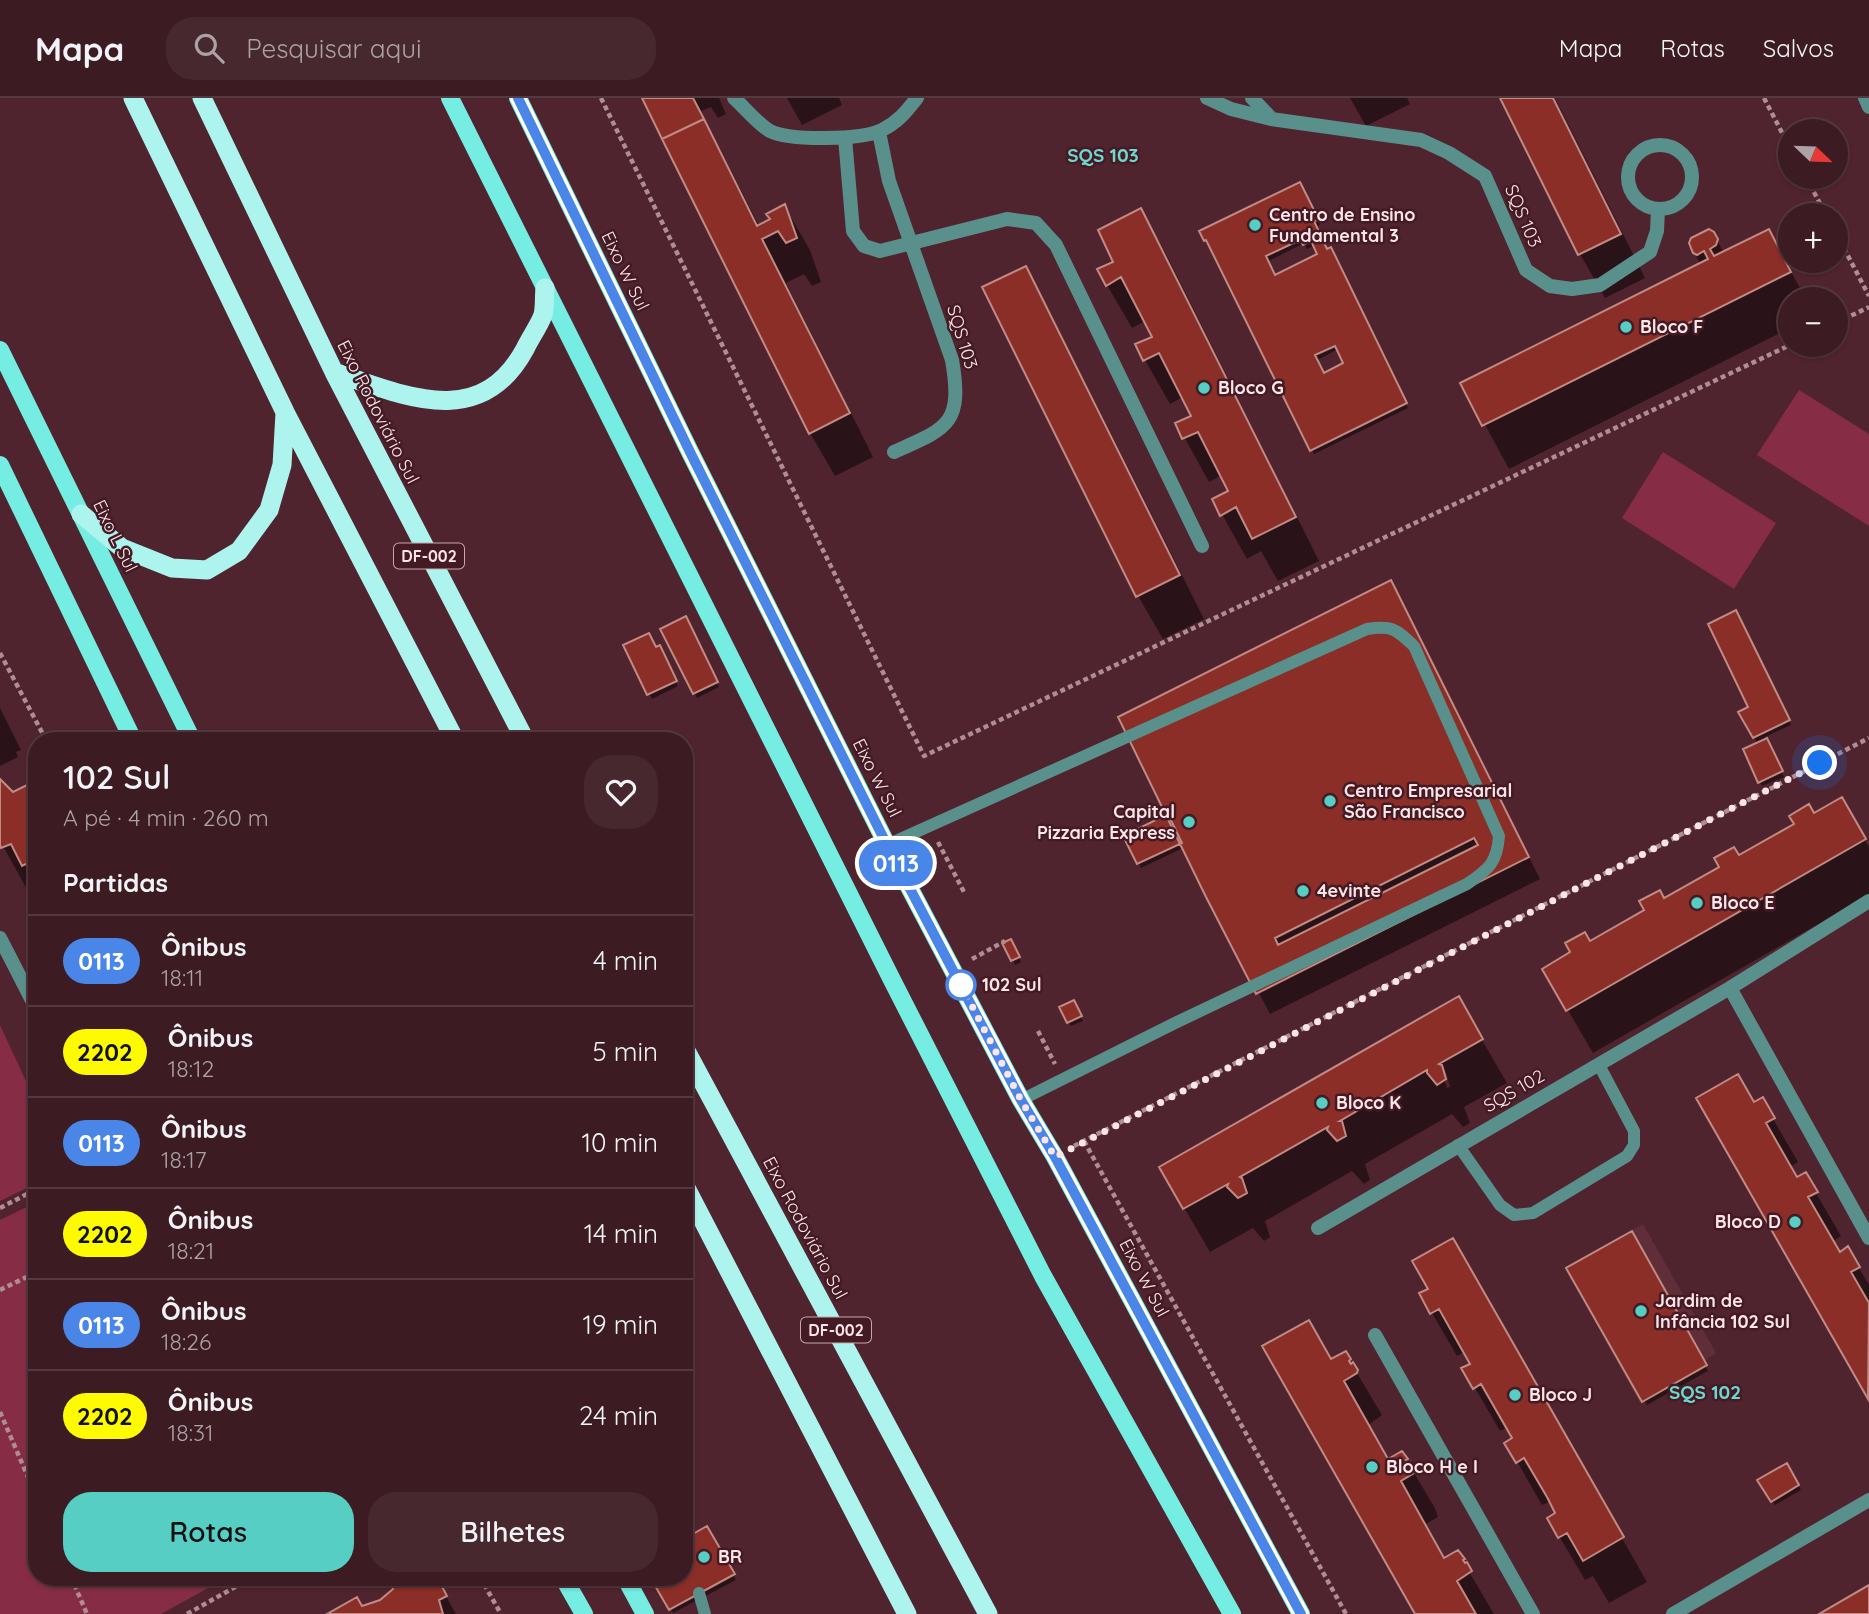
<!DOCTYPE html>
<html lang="pt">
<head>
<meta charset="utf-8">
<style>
  body { margin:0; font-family:Quicksand,sans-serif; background:#47282f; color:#f1f3f6; height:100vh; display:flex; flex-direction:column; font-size:26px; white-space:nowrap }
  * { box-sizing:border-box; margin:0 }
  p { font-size:23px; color:#aca1a5 }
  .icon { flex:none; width:38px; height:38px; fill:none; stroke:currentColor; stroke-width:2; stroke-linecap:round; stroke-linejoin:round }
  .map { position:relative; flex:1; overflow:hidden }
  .panel { position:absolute; left:28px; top:634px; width:665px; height:854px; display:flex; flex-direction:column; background:#3c1b22; border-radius:28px; box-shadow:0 2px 5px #0004,0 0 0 2px #553940 }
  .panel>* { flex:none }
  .badge { padding:0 14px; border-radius:23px; font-size:24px; line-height:46px }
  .needle { width:46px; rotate:113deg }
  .tools { position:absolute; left:1778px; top:21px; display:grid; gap:14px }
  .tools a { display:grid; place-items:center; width:70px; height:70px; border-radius:50%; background:#3c1b22; box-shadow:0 2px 5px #0004,0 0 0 2px #553940; font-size:35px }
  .you { position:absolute; width:35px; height:35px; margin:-18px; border:5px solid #fff; border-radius:50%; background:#1a73e8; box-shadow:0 0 0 10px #1a73e833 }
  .map>.badge { position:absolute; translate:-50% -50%; box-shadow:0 0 0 4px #fff }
  h2 { padding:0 35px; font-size:26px; line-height:63px }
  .round { display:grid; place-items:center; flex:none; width:74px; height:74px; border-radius:28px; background:#47282f }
  .overview { display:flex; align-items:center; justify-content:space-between; height:119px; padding:0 35px }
  h1 { font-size:33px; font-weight:600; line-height:52px }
  .cta { display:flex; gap:14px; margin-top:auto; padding:14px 35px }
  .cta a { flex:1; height:80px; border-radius:28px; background:#56cec4; color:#111; font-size:28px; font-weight:600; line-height:80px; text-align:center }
  .cta a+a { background:#47282f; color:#f1f3f6 }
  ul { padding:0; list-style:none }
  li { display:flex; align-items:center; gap:21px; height:91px; padding:0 35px; border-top:2px solid #553940 }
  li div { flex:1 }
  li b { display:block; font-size:26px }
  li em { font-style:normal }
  li .badge { min-width:77px; font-weight:700; text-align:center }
  header { display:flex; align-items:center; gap:42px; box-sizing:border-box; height:98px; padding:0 35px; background:#3c1b22; border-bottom:2px solid #553940 }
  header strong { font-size:33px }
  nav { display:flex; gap:38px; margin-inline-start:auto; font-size:24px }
  .search { width:490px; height:63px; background:#47282f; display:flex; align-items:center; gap:18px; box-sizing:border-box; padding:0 24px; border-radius:28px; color:#aca1a5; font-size:26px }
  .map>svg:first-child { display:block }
  .built { fill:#602e39 }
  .green { fill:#862d45 }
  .shadow { fill:#0007; fill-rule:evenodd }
  .building { fill:#8c2e28; stroke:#c08b84; stroke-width:2; fill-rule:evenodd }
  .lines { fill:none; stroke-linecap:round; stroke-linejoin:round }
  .path { stroke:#ae8d93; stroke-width:4.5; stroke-dasharray:5 3.5; stroke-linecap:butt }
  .service { stroke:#5a908b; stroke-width:12 }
  .minor { stroke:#5a908b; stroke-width:14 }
  .tertiary { stroke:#5a908b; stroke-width:14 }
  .primary { stroke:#75ede2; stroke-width:18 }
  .trunk { stroke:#acf4ed; stroke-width:19 }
  .line-casing { stroke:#fff; stroke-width:16 }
  .line { stroke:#4986e7; stroke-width:10 }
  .walk { stroke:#fde5e8; stroke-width:7; stroke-dasharray:0 12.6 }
  .poi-dot { fill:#56cec4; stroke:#441a24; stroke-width:2.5 }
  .stop-dot { fill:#fff; stroke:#4986e7; stroke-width:3.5 }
  .labels { text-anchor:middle; stroke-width:5; stroke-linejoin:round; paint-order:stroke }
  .shield { fill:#441a24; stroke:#c6a8ad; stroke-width:2 }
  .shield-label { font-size:16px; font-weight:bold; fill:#fde5e8 }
  .poi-label { font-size:18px; font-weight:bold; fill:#fde5e8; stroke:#441a24; text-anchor:start }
  .street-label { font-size:18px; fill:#fde5e8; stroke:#441a24 }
  .stop-label { font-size:18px; font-weight:bold; fill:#fde5e8; stroke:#441a24; text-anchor:start }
  .neighbourhood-label { font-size:19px; font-weight:bold; fill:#6ed8ce; stroke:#441a24 }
</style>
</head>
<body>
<header>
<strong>Mapa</strong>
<div class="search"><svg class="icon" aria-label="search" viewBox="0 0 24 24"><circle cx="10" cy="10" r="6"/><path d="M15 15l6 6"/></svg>Pesquisar aqui</div>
<nav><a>Mapa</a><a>Rotas</a><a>Salvos</a></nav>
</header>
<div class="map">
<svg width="1869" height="1516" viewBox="0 0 1869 1516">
  <rect width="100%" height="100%" fill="#50242e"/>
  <path class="built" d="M1643,1126L1716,1255L1640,1305L1566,1170Z"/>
  <path class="green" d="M1799,292L1869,336V428L1757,357Z
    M1663,354L1776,425L1734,491L1622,420Z
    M0,927L37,1007V1085L0,1103Z
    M37,1104V1479H228L161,1516H0V1122Z"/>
  <path class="shadow" d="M644,0H719L726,16L718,20L711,9L701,13L759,128L772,122L785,109L810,152L821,184L812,188L804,176L786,185L873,359L835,378L810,335Z
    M787,0H839L842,7L802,27Z
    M1350,0H1407L1410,6L1366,28Z
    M1502,0H1555L1645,180L1605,200L1580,156Z
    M1299,86L1320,127L1315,129L1327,153L1332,156L1408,310L1314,356L1202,134ZM1304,145L1307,151L1315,147L1319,157L1275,179L1267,164ZM1338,251L1346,266L1324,277L1316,263Z
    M1141,113L1166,156L1319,463L1278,483L1261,453L1247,461L1214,402L1231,394L1222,377L1209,384L1177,326L1193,319L1183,299L1170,306L1145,262L1154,240L1145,223L1132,230L1107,187Z
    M1769,133L1806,201H1790V230L1509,371L1463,286L1701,167L1692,151L1713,135L1724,155Z
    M1025,170L1050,214L1204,521L1163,541L1138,498Z
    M1403,506L1540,781L1270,916L1251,880Z
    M1735,514L1791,627L1765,639L1784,679L1762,688L1760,684L1758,646L1740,615L1751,610Z
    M685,520L719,589L697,600L663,532Z
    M626,548L659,549L678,588L652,601Z
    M0,610L21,652L16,654L18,659L0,668Z
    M0,684L13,696L37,684V790L28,793L0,743Z
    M1841,701L1869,749V797L1593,955L1544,871Z
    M1165,720L1181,751L1141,770L1126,739Z
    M1011,843L1021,864L1015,867L1005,846Z
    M1458,901L1507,985L1464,1009L1470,1025L1463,1029L1452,1016L1365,1066L1370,1082L1364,1086L1352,1073L1265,1123L1270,1139L1264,1143L1253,1130L1210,1154L1161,1070ZM1440,967H1442L1446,974L1450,989L1447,990Z
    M1073,904L1083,923L1071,928L1062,910Z
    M1698,1001L1754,1007L1762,1002L1798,1064L1790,1069L1797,1081L1805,1076L1841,1138L1832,1144L1839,1156L1848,1151L1869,1187V1300Z
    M1631,1135L1708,1273L1647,1307L1568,1171Z
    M1452,1142L1647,1484L1609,1505L1593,1478L1585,1482L1549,1421L1557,1416L1551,1403L1542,1407L1507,1346L1515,1341L1508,1329L1500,1333L1464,1271L1472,1266L1465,1254L1457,1258L1421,1196L1430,1191Z
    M1345,1255L1382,1317L1367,1328L1388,1363L1402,1355L1435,1410L1438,1419L1424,1427L1444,1462L1458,1455L1494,1516H1417L1331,1263Z
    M1786,1367L1801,1392L1775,1407L1760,1383Z
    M707,1431L736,1482L673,1515L652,1479H684Z
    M397,1479H435L456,1516H330L381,1504L395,1490L391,1482Z"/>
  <path class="building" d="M642,0H693L704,21L662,41Z
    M1500,0H1553L1621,136L1578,157Z
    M704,21L757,128L770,121L766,116L785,106L797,140L786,145L778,133L762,141L850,315L809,336L662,41Z
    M1300,84L1319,122L1314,123L1327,151L1331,149L1407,305L1310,353L1206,142L1204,143L1199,133ZM1300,142L1303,147L1311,143L1317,156L1275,177L1266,158ZM1335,248L1343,265L1324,275L1315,257Z
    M1141,110L1296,419L1252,441L1236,409L1220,418L1212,401L1228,393L1198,334L1182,341L1175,325L1191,318L1159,255L1143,263L1135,246L1152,239L1121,179L1106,188L1097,171L1113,164L1098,132Z
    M1709,131L1714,134L1718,141L1716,147L1710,151L1714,158L1769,131L1791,174L1482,328L1460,285L1708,161L1704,153L1697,157L1693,155L1689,145L1691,140Z
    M1026,168L1180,477L1136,499L982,189Z
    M1391,482L1529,759L1256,896L1206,799L1118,619ZM1474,740L1478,747L1278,847L1275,840Z
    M1736,512L1790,622L1753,640L1738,614L1748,609L1708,526Z
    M686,518L718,584L693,596L660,531Z
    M649,535L656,549L660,547L677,583L647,597L623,547Z
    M1767,640L1783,673L1758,685L1743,651Z
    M0,681L13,694L37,682V772L32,763L22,768L11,746L1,750L0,747Z
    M1842,699L1866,741L1566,913L1542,871L1570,854L1565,845L1585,834L1590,843L1644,812L1639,803L1660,792L1664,800L1719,769L1714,760L1734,749L1739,757L1794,726L1789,718L1809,706L1814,715Z
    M1168,716L1182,745L1137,766L1123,738Z
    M1011,841L1020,859L1011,863L1002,845Z
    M1459,898L1483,941L1439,966L1442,967L1446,981L1437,987L1427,975V972L1340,1023H1342L1346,1038L1337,1043L1327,1032L1328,1029L1240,1079L1242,1080L1247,1095L1238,1100L1227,1089L1228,1086L1183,1111L1159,1069Z
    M1074,902L1082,918L1067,925L1059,909Z
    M1738,976L1754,1004L1763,999L1775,1020L1766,1025L1797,1079L1806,1074L1818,1094L1808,1099L1840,1154L1848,1148L1860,1169L1851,1174L1869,1205L1868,1301L1696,1000Z
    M1632,1133L1707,1267L1642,1304L1566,1170Z
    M1453,1140L1624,1439L1583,1463L1567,1435L1558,1440L1547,1420L1555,1415L1547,1399L1524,1360L1516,1365L1504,1345L1512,1340L1481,1286L1473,1291L1461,1270L1470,1266L1439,1211L1430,1216L1419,1195L1428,1191L1412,1163Z
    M1309,1222L1331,1261L1346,1253L1351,1261L1349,1263L1351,1266L1353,1264L1358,1272L1357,1275L1344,1283L1388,1361L1402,1353L1408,1361L1406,1362L1408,1366L1410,1364L1414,1375L1401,1383L1444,1460L1458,1452L1465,1461L1463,1462L1465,1465L1467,1464L1472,1473L1457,1483L1476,1516H1415L1262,1248Z
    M1787,1365L1799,1387L1771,1404L1757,1382Z
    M707,1428L735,1476L669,1512L650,1479H684V1441Z
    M393,1479H437L447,1498L439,1502L443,1516H327L357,1499L362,1508L380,1502L393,1491L389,1481Z
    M1869,1487V1516H1819Z"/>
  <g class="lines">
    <path class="path" d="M601,0L924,658L1790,247
      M1764,0L1790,50
      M1806,79L1826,117
      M1836,135L1869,198
      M1836,225L1869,209
      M0,555L46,642
      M938,744L964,794
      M972,861L1005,843
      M1038,933L1055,966
      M1084,1043L1346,1516
      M1074,1048L1869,640
      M0,1110L37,1091
      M0,1192L37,1174
      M0,1314L37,1400
      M71,1479L87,1516
      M480,1479L501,1516
      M74,1485L86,1479
      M187,1516L253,1479"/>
    <path class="service" d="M887,747L1367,531C1392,527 1396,531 1414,548L1499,738C1497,765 1489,771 1467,786L1175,925L1021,1002
      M1458,1047L1500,1107L1514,1117L1533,1115L1627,1058L1634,1047V1033L1599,967
      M699,1495L705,1516"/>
    <path class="minor" d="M734,0C744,9 759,27 770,33C790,43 862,42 882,32C898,24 906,14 917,0
      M1207,0L1231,11L1271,21L1421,42L1449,55L1485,78L1526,172L1550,188L1572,191L1600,187L1650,154L1657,133L1658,111
      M1252,0L1271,20
      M879,34L889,83L952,262C963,326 948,330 894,354
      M845,40L853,133L864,148L880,153L1007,121L1036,125L1056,147L1202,448
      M1628 79a32 32 0 1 1 64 0a32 32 0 1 1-64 0Z
      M0,840L37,912
      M1730,890L1869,1140
      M1318,1130L1730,890L1869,803
      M1375,1237L1533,1516
      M1673,1516L1869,1402"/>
    <path class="tertiary" d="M1865,0L1869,9"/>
    <path class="primary" d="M450,0L891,880L1043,1178L1232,1516
      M518,0L690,354L887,747L1021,1002L1055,1059L1301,1516
      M0,252L192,642
      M0,367L133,642
      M563,1479L584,1516
      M625,1479L645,1516"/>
    <path class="trunk" d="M133,0L285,314L455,642
      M202,0L334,274L525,642
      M334,274C403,297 480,334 525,251C530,240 539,228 543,217C545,209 544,199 545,190
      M81,416L122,450L172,470L207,472L239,453L269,412L282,367L285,315
      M684,949L988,1516
      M684,1086L907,1516"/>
  </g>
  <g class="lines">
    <g class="line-casing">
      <path id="line" d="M518,0L690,354L887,747L1021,1002L1055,1059L1301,1516"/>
    </g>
    <use href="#line" class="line"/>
    <path class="walk" d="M961,887L1021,1002L1055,1059L1820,665"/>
  </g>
  <g class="poi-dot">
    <circle cx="1255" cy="127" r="7"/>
    <circle cx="1626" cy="229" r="7"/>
    <circle cx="1204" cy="290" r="7"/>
    <circle cx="1330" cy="703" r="7"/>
    <circle cx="1189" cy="724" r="7"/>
    <circle cx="1303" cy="793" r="7"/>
    <circle cx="1697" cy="805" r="7"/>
    <circle cx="1322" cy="1005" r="7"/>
    <circle cx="1795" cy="1124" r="7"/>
    <circle cx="1641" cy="1213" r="7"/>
    <circle cx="1515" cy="1297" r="7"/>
    <circle cx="1372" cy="1369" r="7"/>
    <circle cx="704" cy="1459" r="7"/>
  </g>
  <circle class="stop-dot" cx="961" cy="887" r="14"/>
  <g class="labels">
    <g class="shield">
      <rect x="394" y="445.5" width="70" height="25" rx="5"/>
      <rect x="801" y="1219.5" width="70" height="25" rx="5"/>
    </g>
    <g class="shield-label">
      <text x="429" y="464">DF-002</text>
      <text x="836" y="1238">DF-002</text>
    </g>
    <g class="poi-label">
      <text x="1269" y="123">Centro de Ensino<tspan x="1269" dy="21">Fundamental 3</tspan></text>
      <text x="1640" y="235">Bloco F</text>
      <text x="1218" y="296">Bloco G</text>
      <text x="1344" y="699">Centro Empresarial<tspan x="1344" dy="21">São Francisco</tspan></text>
      <text x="1175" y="720" text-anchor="end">Capital<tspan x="1175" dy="21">Pizzaria Express</tspan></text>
      <text x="1317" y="799">4evinte</text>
      <text x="1711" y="811">Bloco E</text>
      <text x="1336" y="1011">Bloco K</text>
      <text x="1781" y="1130" text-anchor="end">Bloco D</text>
      <text x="1655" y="1209">Jardim de<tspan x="1655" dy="21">Infância 102 Sul</tspan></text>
      <text x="1529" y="1303">Bloco J</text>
      <text x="1386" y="1375">Bloco H e I</text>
      <text x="718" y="1465">BR</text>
    </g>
    <g class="street-label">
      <text transform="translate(1523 118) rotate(67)" y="6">SQS 103</text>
      <text transform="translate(625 173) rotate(64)" y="6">Eixo W Sul</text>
      <text transform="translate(962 239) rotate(73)" y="6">SQS 103</text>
      <text transform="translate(378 314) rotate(63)" y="6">Eixo Rodoviário Sul</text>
      <text transform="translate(115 438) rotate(64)" y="6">Eixo L Sul</text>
      <text transform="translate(877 680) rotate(63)" y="6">Eixo W Sul</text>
      <text transform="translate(1514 993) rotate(-30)" y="6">SQS 102</text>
      <text transform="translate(805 1130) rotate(62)" y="6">Eixo Rodoviário Sul</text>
      <text transform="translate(1144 1180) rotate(62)" y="6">Eixo W Sul</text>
    </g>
    <g class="stop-label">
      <text x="982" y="893">102 Sul</text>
    </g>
    <g class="neighbourhood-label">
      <text x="1103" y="64">SQS 103</text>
      <text x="1705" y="1301">SQS 102</text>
    </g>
  </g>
</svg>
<div class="tools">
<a><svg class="needle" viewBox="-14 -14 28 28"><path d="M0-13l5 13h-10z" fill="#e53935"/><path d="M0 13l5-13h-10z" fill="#aca1a5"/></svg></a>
<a>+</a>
<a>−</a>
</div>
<div class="you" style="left:1820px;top:665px"></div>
<b class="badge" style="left:896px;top:765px;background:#4986e7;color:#fff">0113</b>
<section class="panel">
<div class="overview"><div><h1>102 Sul</h1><p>A pé · 4 min · 260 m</p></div><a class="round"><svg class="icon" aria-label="heart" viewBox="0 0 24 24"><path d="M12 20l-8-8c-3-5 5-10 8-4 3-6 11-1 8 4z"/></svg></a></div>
<h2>Partidas</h2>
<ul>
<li><span class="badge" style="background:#4986e7;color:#fff">0113</span><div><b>Ônibus</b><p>18:11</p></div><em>4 min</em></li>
<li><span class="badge" style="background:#fefb00;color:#111">2202</span><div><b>Ônibus</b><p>18:12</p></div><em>5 min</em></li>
<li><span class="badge" style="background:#4986e7;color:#fff">0113</span><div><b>Ônibus</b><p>18:17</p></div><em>10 min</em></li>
<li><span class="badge" style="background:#fefb00;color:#111">2202</span><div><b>Ônibus</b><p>18:21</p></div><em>14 min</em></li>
<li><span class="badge" style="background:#4986e7;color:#fff">0113</span><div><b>Ônibus</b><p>18:26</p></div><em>19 min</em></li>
<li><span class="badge" style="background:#fefb00;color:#111">2202</span><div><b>Ônibus</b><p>18:31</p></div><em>24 min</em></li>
</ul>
<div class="cta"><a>Rotas</a><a>Bilhetes</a></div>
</section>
</div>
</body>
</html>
